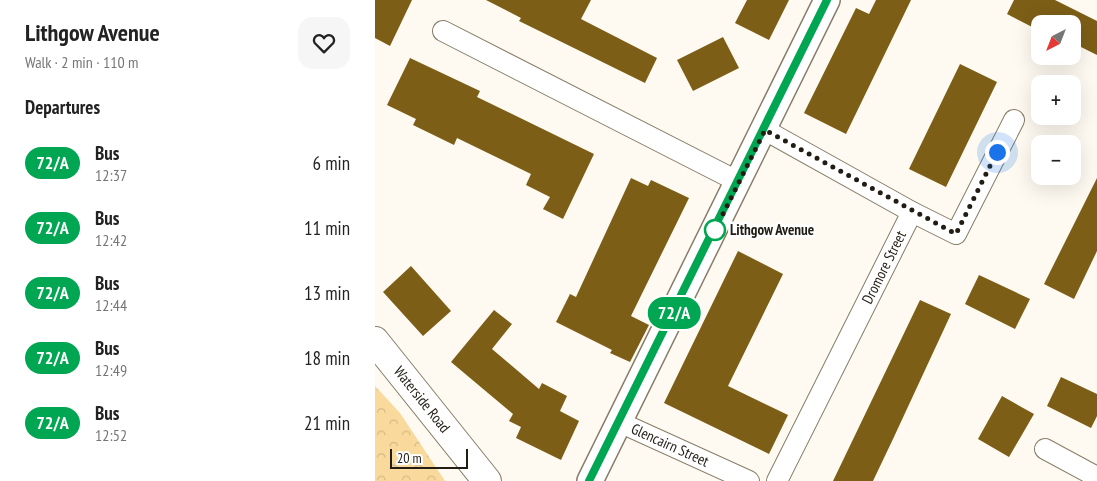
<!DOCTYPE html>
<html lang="en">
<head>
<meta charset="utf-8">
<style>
  body { margin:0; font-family:"PT Sans Narrow",sans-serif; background:#f6f6f6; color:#222; height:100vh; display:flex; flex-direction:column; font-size:19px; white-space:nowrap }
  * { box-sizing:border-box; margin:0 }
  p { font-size:16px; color:#767676 }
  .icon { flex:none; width:28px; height:28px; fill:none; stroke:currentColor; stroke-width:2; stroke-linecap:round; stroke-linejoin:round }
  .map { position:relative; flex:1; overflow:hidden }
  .sheet { display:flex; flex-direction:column; background:#fff; width:375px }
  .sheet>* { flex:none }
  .badge { padding:0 10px; border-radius:16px; font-size:18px; line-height:32px }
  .needle { width:32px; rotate:222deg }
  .buttons { position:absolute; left:656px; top:15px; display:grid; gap:10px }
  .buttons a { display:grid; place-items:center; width:50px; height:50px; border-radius:10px; background:#fff; box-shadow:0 5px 20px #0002; font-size:25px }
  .scale { position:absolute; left:15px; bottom:12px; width:78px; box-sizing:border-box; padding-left:5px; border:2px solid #211d15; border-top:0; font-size:14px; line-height:18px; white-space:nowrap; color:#211d15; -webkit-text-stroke:4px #fff; paint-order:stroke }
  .you { position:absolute; width:25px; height:25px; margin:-12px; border:4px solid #fff; border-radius:50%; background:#1a73e8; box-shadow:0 0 0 8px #1a73e833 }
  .map>.badge { position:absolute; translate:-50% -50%; box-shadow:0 0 0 2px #fff }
  h2 { padding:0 25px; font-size:19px; line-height:45px }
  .round { display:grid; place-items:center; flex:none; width:52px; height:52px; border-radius:15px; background:#f6f6f6 }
  .summary { display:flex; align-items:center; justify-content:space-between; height:85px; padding:0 25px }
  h1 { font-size:24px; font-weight:600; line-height:38px }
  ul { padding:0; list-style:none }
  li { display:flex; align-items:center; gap:15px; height:65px; padding:0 25px }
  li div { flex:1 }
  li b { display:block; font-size:19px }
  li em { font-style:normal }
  li .badge { min-width:55px; font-weight:700; text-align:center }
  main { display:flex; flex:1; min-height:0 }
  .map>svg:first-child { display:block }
  .forest { fill:url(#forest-crowns) }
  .building { fill:#7c5e16 }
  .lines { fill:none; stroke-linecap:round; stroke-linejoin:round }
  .minor-casing { stroke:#877d68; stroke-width:22 }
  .tertiary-casing { stroke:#877d68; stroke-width:28 }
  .secondary-casing { stroke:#877d68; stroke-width:30 }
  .minor { stroke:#fff; stroke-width:20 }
  .tertiary { stroke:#fff; stroke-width:25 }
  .secondary { stroke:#fff; stroke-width:28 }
  .line-casing { stroke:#fff; stroke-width:11 }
  .line { stroke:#00a651; stroke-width:8 }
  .walk { stroke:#211d15; stroke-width:5; stroke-dasharray:0 9 }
  .stop-dot { fill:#fff; stroke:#00a651; stroke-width:2.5 }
  .labels { text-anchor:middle; stroke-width:5; stroke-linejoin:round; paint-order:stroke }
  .stop-label { font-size:15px; font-weight:bold; fill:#211d15; stroke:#fff; text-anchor:start }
  .street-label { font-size:15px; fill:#211d15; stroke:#fff }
</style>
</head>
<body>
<main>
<section class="sheet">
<div class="summary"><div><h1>Lithgow Avenue</h1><p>Walk · 2 min · 110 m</p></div><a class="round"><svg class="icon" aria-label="heart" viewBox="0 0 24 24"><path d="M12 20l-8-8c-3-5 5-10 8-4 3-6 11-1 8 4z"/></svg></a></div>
<h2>Departures</h2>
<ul>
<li><span class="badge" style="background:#00a651;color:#fff">72/A</span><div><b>Bus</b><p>12:37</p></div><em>6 min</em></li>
<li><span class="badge" style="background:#00a651;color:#fff">72/A</span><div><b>Bus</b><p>12:42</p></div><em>11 min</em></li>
<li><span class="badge" style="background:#00a651;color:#fff">72/A</span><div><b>Bus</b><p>12:44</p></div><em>13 min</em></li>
<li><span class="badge" style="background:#00a651;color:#fff">72/A</span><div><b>Bus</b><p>12:49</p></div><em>18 min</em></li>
<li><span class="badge" style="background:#00a651;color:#fff">72/A</span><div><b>Bus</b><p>12:52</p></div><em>21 min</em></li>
</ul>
</section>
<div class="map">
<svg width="722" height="481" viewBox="0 0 722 481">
  <defs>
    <pattern id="forest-crowns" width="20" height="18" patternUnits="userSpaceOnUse" patternTransform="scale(1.25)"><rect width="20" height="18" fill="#f9d99c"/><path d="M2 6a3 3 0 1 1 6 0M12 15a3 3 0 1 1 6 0" fill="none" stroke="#d5ba86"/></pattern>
  </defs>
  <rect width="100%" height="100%" fill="#fefaf1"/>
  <path class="forest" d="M0,386L25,413L70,481H0Z"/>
  <path class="building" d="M0,0H37L15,46L0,38Z
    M111,0H216L206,19L282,58L270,83L144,21L146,18Z
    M372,0H414L394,40L360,23Z
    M501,0H536L471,134L429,113L481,8L494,14Z
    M639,0H680L722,21V55L698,43V24H665V31L632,14Z
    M348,37L364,68L318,91L302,60Z
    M35,58L105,91L102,97L219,154L188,219L168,209L175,197L151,185L156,174L82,138L79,145L38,125L41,119L12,105Z
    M585,64L622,82L571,187L534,169Z
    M256,178L273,186L276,180L314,198L256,316L274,325L255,362L235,353L237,350L181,322L195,294L201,297Z
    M722,178V251L699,299L669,284Z
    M363,251L408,274L353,386L413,415L394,454L289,403Z
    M36,266L76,311L48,336L8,292Z
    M604,275L655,299L640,329L590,304Z
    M545,300L576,314L518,439L498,481H458Z
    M119,310L137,324L117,349L164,389L167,383L192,396L185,411L204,421L186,460L141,438L146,427L134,421L138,414L76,362Z
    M686,377L722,394V416L716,428L672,406Z
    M627,396L659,414L634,457L603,439Z"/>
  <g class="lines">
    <g class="minor-casing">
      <g id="minor">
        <path d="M68,31L364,182"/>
        <path d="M390,130L537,212"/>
        <path id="s1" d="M244,422L374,481"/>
        <path d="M670,449L722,477"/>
        <path id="s2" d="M402,481L537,212L581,234L639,120"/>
      </g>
    </g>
    <g class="tertiary-casing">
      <path id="tertiary" d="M215,481L452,0"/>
    </g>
    <g class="secondary-casing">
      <g id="secondary">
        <path id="s3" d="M0,341L112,481"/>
      </g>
    </g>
    <use href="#minor" class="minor"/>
    <use href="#tertiary" class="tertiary"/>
    <use href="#secondary" class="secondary"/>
  </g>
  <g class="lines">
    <g class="line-casing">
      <path id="line" d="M214,481L452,0"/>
    </g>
    <use href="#line" class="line"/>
    <path class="walk" d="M340,230L338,234L390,130L581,234L622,152"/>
  </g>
  <circle class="stop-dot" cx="340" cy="230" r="10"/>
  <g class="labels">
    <g class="stop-label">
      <text x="355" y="235">Lithgow Avenue</text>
    </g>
    <g class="street-label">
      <text dy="5" stroke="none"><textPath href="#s2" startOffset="239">Dromore Street</textPath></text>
      <text dy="5" stroke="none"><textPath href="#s3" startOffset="75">Waterside Road</textPath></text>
      <text dy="5" stroke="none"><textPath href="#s1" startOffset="56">Glencairn Street</textPath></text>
    </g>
  </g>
</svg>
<div class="buttons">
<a><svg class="needle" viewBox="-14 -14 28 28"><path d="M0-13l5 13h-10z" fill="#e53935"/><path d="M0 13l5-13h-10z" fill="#767676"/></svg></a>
<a>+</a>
<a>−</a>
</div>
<div class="scale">20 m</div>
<div class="you" style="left:622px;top:152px"></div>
<b class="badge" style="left:299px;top:313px;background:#00a651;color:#fff">72/A</b>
</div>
</main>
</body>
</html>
